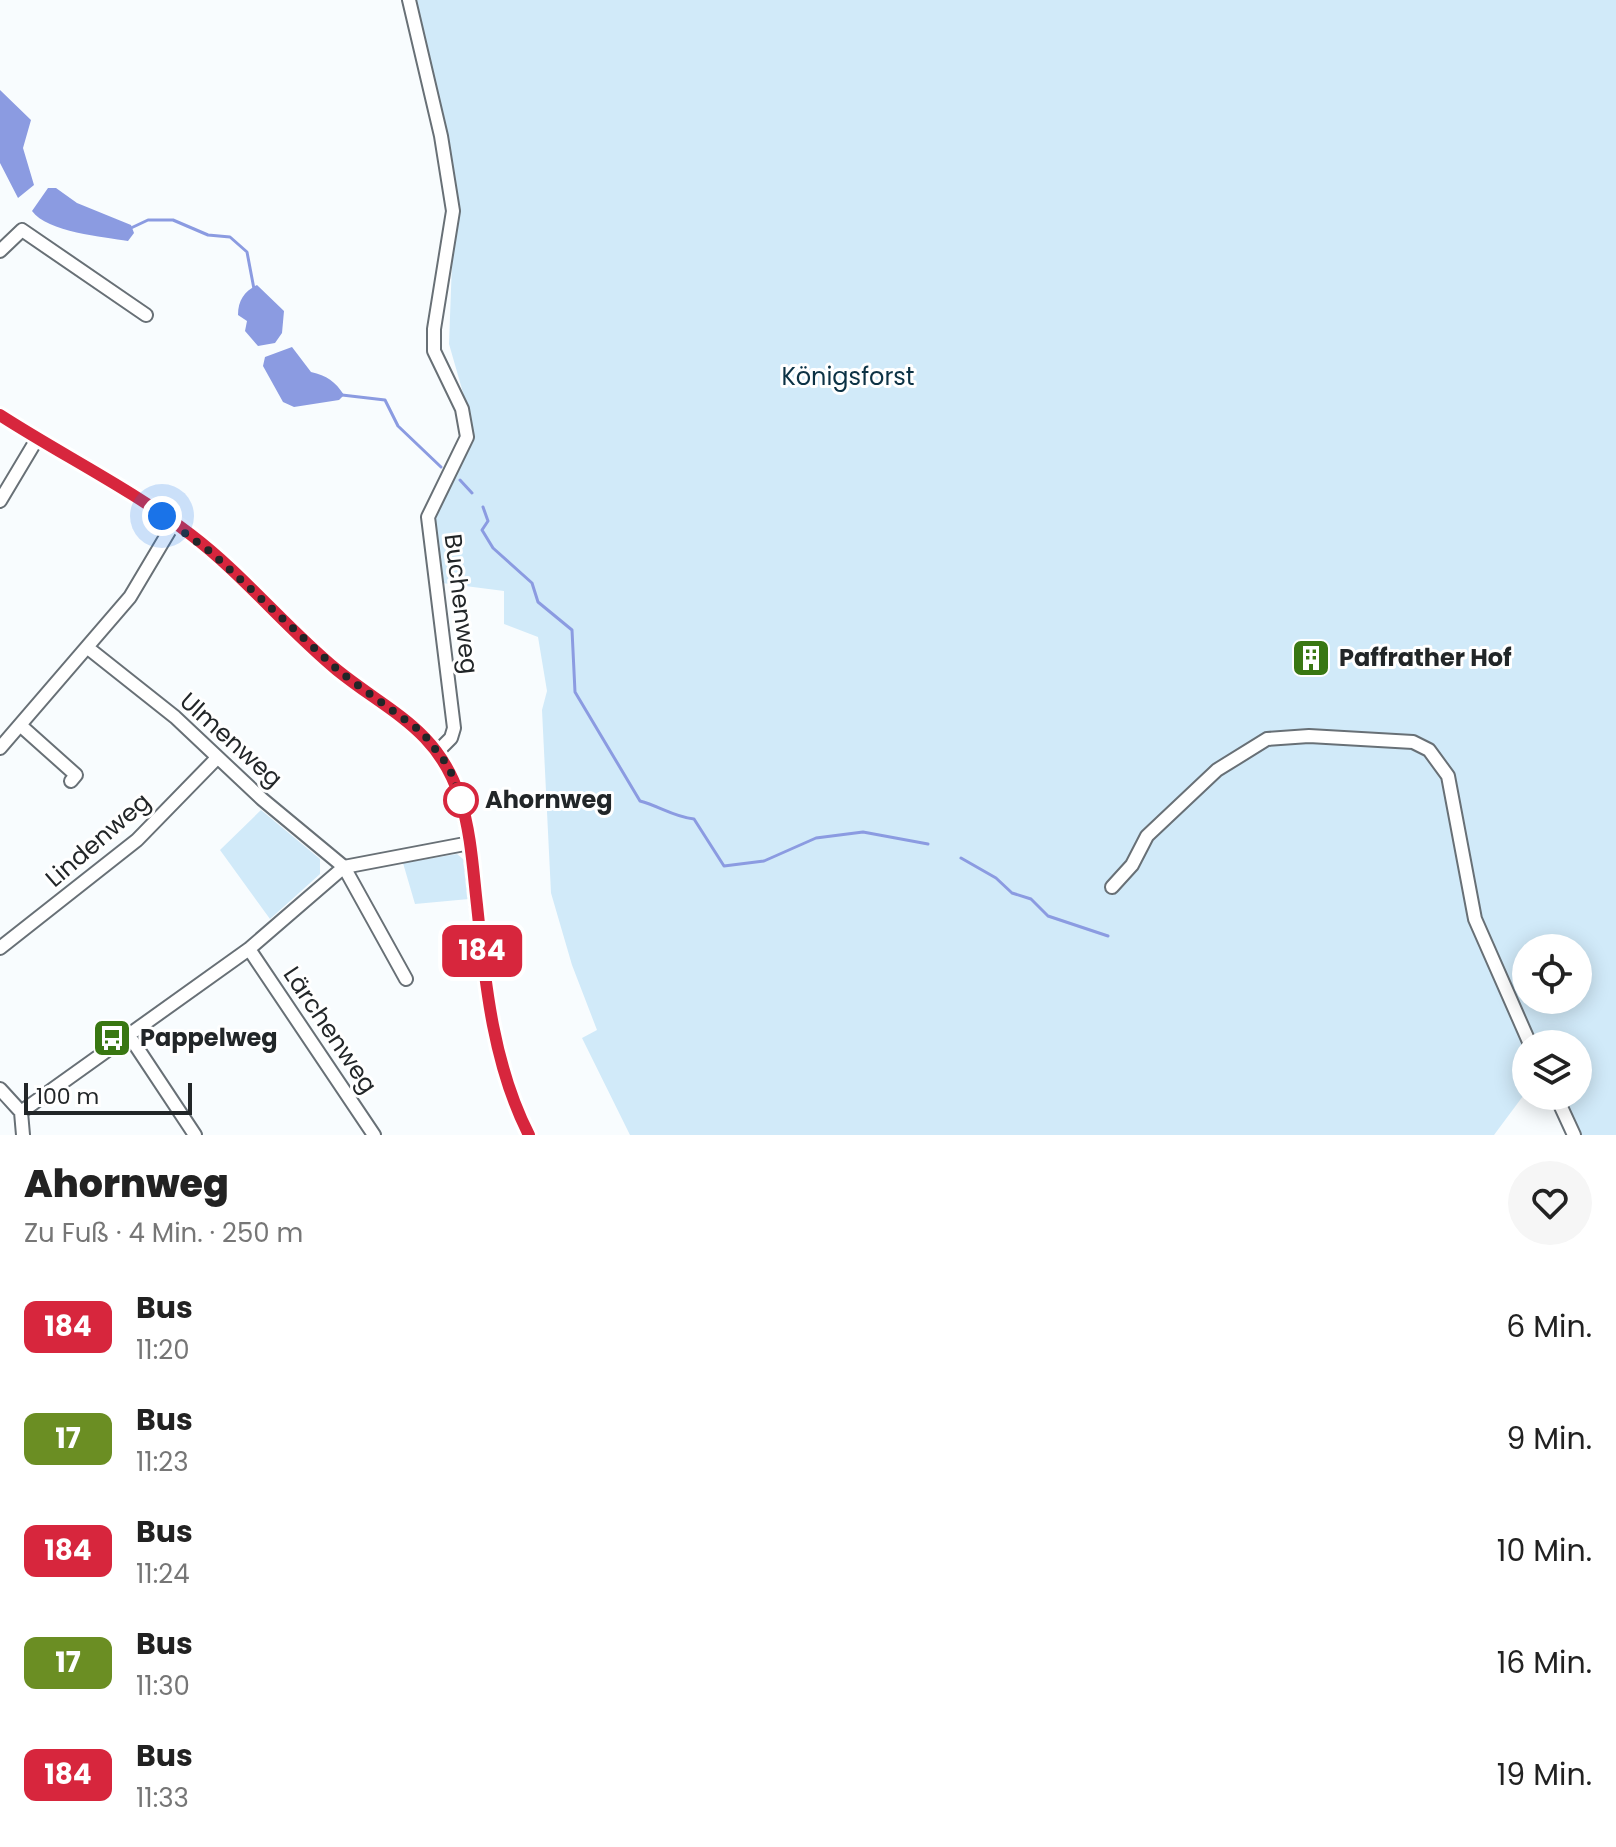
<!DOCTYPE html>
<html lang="de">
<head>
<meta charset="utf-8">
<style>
  body { margin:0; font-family:Poppins,sans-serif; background:#f6f6f6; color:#222; height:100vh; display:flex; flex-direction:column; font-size:30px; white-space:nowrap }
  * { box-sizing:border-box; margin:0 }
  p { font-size:26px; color:#767676 }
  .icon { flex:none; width:44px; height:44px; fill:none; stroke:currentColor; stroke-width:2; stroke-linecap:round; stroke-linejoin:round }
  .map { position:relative; height:1135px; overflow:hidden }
  .side { display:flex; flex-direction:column; background:#fff; flex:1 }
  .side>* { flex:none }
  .badge { padding:0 16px; border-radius:12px; font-size:28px; line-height:52px }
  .controls { position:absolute; left:1512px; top:934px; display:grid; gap:16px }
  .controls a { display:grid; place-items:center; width:80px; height:80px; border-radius:50%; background:#fff; box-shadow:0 4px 20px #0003; font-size:40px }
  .scale { position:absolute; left:24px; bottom:20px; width:168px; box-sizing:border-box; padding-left:8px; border:4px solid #222628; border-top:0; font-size:22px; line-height:28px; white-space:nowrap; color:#222628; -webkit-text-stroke:6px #fff; paint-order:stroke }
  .you { position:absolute; width:40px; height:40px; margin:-20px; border:6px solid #fff; border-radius:50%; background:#1a73e8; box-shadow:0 0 0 12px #1a73e833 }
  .map>.badge { position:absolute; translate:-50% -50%; box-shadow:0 0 0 4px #fff }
  .round { display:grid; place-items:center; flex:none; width:84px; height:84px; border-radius:42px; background:#f6f6f6 }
  .head { display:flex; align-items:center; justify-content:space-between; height:136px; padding:0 24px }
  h1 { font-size:38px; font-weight:800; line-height:60px }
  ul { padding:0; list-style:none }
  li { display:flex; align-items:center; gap:24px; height:112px; padding:0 24px }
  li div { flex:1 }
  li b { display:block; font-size:30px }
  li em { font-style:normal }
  li .badge { min-width:88px; font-weight:700; text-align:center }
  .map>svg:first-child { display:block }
  .green { fill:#d1eaf9; fill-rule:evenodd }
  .water { fill:#8b9be1 }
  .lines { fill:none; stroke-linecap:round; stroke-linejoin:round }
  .stream { stroke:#8b9be1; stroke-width:3 }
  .minor-casing { stroke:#687076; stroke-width:16 }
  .minor { stroke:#fff; stroke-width:12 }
  .line-casing { stroke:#fff; stroke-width:18 }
  .line { stroke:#d7263d; stroke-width:12 }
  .walk { stroke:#222628; stroke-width:8; stroke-dasharray:0 14.4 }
  .stop-dot { fill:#fff; stroke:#d7263d; stroke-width:4 }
  .labels { text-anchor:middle; stroke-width:6; stroke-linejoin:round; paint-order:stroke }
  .park-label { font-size:24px; fill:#0c3245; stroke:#fff }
  .street-label { font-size:24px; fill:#222628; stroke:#fff }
  .poi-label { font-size:24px; font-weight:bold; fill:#222628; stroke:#fff; text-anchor:start }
  .stop-label { font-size:24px; font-weight:bold; fill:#222628; stroke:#fff; text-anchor:start }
</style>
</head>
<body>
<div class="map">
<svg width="1616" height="1135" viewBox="0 0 1616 1135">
  <rect width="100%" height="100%" fill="#f8fcfe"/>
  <path class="green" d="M404,0H1616V1135H1580L1562,1096H1578V1044H1526V1092L1494,1135H630L582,1038L597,1030L572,965L551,893L542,710L547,691L538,637L504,624V591L442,583L433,524L447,483L473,442L472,424L449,344L454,208ZM1526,948H1578V1000H1526Z
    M261,810L320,859V874L270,919L220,850Z
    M457,854L463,859L469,899L415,904L403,863Z"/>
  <path class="water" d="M0,90L31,120L23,148L34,185L18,198L0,163Z
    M48,188H56L77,203L131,225L134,233L128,241C104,237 47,232 32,211Z
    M257,285L284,311L282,333L275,343L258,346L245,331L247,321L238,315C238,300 245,291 257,285Z
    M292,347L311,372C327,376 335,381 344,395L339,400L294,407L283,402L263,366L265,357Z"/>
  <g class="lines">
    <path class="stream" d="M131,228L148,220H173L208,235L230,237L247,252L254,289
      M342,395L385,400L398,426L441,467
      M460,480L472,493
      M483,507L488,521L482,530L493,548L532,583L538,602L572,630L575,692L640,801C659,806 674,817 694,819L724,866L764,861L816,838L863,832L928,844
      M961,858L996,878L1012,893L1031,899L1048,916L1108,936"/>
    <g class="minor-casing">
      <path id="minor" d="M409,0L441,136L453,211L434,329V351L462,409L467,437L428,517L454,728L451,738L439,750
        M0,251L22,230L146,315
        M0,415C62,455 131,489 190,534C243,575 286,628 337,670C389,712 438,729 460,798C470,830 472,866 476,899C485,979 492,1063 529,1135
        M0,501L37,439
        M88,648L175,717L262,799L344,867L406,979
        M20,725L76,775L71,781
        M0,748L130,597L174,523
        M1112,887L1132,865L1147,836L1217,770L1267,739L1309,736L1413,742L1429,750L1448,776L1475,919L1530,1044
        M0,948L137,840L217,758
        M249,949L374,1135
        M130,1037L195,1135
        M0,1089L21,1112
        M1556,1096L1574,1135
        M21,1112L249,949L344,867L470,843
        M21,1112L23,1135"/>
    </g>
    <use href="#minor" class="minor"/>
  </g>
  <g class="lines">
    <g class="line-casing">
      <path id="line" d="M0,415C62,455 131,489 190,534C243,574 286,628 337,670C389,712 438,729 460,798C471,832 473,870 477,905C485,982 493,1065 529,1135"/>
    </g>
    <use href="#line" class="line"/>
    <path class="walk" d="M162,516L212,553L340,672L422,732L449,767L461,800"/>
  </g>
  <defs>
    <g id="building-square" transform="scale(2)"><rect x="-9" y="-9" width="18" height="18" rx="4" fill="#397712" stroke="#fff"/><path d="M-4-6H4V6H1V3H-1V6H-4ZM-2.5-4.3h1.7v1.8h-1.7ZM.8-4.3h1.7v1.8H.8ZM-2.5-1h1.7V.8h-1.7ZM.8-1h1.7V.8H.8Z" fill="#fff"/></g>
    <g id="bus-square" transform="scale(2)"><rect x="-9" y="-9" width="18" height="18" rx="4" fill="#397712" stroke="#fff"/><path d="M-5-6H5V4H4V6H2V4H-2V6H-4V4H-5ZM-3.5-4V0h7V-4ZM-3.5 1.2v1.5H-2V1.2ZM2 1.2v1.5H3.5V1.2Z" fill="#fff"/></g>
  </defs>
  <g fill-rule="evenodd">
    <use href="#building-square" x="1311" y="658"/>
    <use href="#bus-square" x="112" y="1038"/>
  </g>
  <circle class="stop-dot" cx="461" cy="800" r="16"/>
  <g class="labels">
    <g class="park-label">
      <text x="848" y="385">Königsforst</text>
    </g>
    <g class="street-label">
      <text transform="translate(461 604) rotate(83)" y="8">Buchenweg</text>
      <text transform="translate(231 740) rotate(42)" y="8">Ulmenweg</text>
      <text transform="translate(98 840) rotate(-41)" y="8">Lindenweg</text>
      <text transform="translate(330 1030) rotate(56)" y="8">Lärchenweg</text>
    </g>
    <g class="poi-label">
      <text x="1339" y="666">Paffrather Hof</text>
      <text x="140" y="1046">Pappelweg</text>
    </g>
    <g class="stop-label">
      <text x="485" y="808">Ahornweg</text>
    </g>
  </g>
</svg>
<div class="controls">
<a><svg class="icon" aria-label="locate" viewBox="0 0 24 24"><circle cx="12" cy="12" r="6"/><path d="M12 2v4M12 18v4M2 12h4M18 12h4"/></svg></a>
<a><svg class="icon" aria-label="layers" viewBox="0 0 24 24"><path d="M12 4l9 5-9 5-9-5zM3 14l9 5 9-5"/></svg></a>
</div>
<div class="scale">100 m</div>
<div class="you" style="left:162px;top:516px"></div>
<b class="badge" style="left:482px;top:951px;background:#d7263d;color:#fff">184</b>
</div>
<section class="side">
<div class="head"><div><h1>Ahornweg</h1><p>Zu Fuß · 4 Min. · 250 m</p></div><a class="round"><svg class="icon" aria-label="heart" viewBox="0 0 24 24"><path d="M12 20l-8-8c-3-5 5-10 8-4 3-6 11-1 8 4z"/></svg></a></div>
<ul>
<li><span class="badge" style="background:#d7263d;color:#fff">184</span><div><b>Bus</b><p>11:20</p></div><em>6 Min.</em></li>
<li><span class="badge" style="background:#6b8e23;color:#fff">17</span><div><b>Bus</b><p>11:23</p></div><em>9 Min.</em></li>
<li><span class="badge" style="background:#d7263d;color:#fff">184</span><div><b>Bus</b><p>11:24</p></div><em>10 Min.</em></li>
<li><span class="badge" style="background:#6b8e23;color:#fff">17</span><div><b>Bus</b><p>11:30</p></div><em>16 Min.</em></li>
<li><span class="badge" style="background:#d7263d;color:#fff">184</span><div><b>Bus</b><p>11:33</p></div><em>19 Min.</em></li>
</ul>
</section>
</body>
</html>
